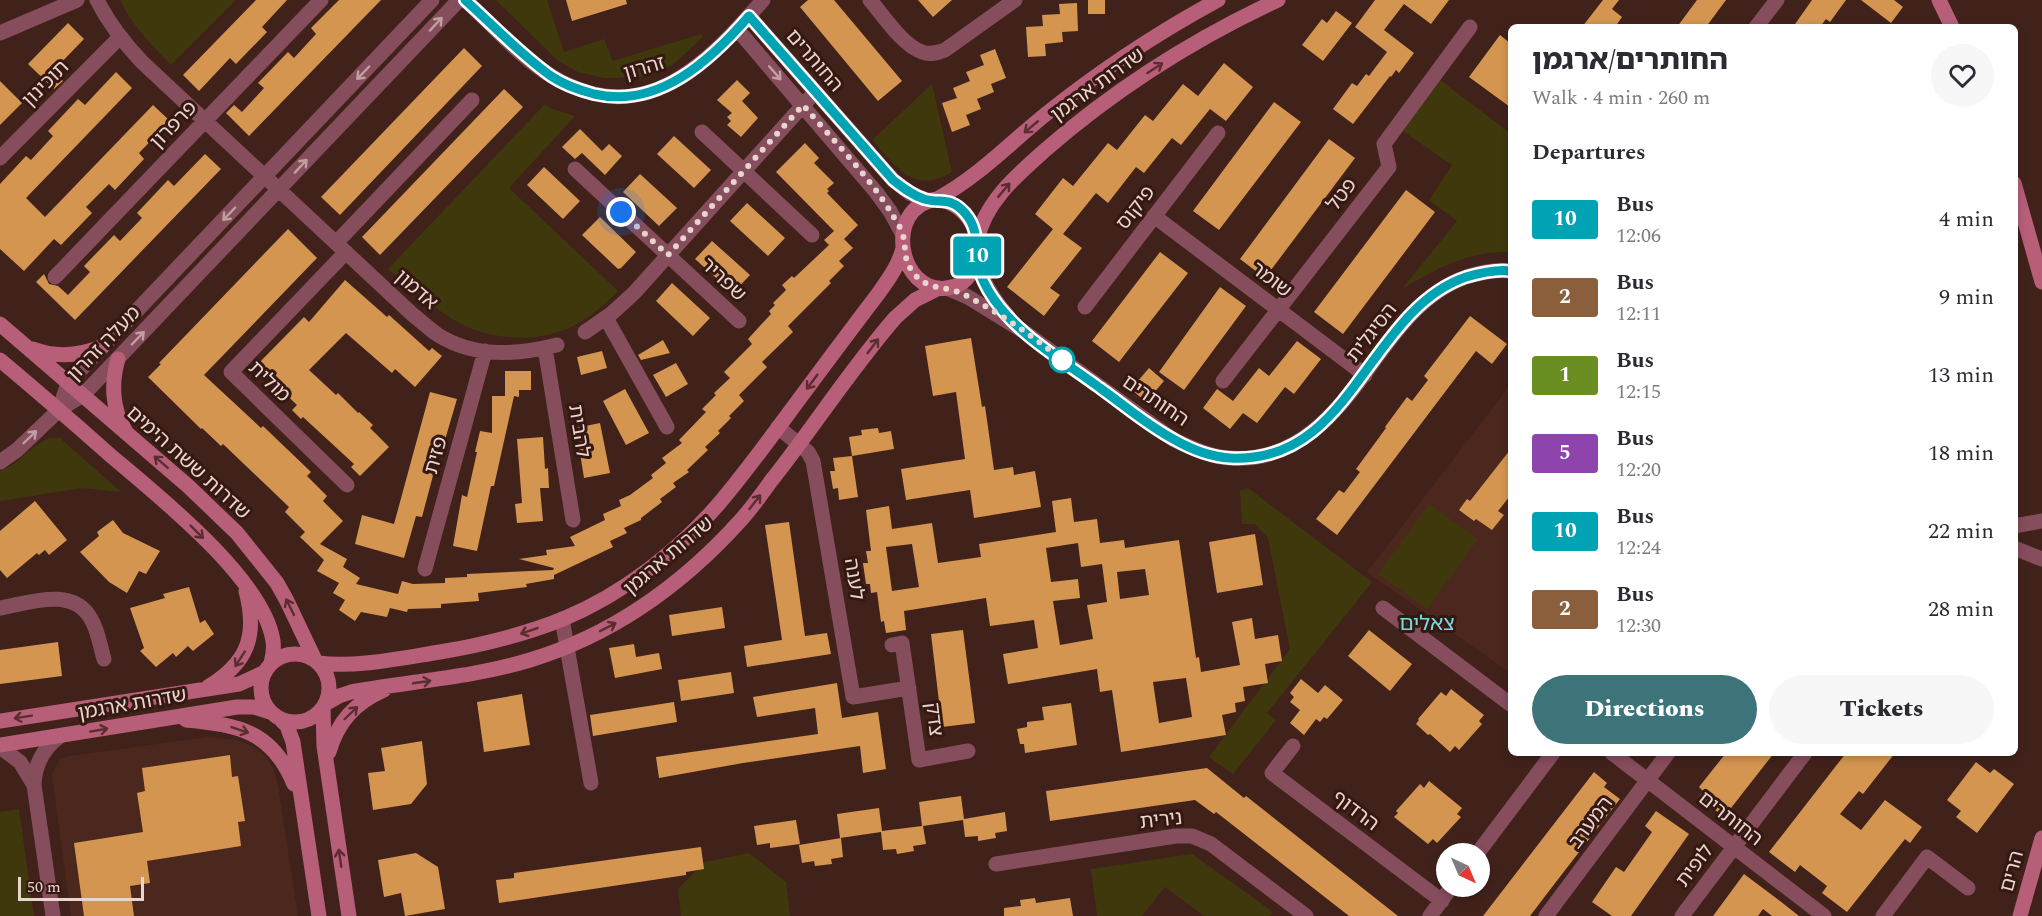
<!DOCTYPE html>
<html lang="en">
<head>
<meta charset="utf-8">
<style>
  body { margin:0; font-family:Spectral,"Noto Sans Hebrew",serif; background:#f7f7f7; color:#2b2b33; height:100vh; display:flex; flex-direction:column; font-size:22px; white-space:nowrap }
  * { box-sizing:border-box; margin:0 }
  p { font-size:20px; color:#7c7c81 }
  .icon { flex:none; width:33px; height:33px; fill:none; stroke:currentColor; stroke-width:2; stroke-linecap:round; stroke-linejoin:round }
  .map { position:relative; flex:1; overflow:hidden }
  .details { position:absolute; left:1508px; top:24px; width:510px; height:732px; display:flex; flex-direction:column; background:#fff; border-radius:9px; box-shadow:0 3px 9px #0003 }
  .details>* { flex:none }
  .badge { padding:0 12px; border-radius:4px; font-size:21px; line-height:39px }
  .needle { width:39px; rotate:136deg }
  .buttons { position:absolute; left:1436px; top:843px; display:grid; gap:12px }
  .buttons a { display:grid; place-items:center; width:54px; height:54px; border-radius:50%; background:#fff; box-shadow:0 3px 9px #0003; font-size:30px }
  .scale { position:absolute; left:18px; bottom:15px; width:126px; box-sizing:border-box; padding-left:6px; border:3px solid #e9d5cf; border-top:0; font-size:16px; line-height:21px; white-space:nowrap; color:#e9d5cf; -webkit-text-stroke:4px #351811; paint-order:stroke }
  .you { position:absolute; width:30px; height:30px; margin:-15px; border:4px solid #fff; border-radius:50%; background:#1a73e8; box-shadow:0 0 0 9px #1a73e833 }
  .map>.badge { position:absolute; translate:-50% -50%; box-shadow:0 0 0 3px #fff }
  h2 { padding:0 24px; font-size:22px; line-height:54px }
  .round { display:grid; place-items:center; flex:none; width:63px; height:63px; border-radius:32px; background:#f7f7f7 }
  .overview { display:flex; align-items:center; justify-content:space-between; height:102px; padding:0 24px }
  h1 { font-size:28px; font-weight:800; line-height:45px }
  .cta { display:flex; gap:12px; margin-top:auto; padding:12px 24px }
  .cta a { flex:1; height:69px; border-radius:36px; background:#3d7479; color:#fff; font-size:24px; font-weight:800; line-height:69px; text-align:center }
  .cta a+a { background:#f7f7f7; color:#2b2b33 }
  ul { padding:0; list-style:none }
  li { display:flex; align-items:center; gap:18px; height:78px; padding:0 24px }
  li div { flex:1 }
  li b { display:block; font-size:22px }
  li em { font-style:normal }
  li .badge { min-width:66px; font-weight:700; text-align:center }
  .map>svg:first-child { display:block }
  .built { fill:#4c271e }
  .green { fill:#3f380d }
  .building { fill:#d49551; fill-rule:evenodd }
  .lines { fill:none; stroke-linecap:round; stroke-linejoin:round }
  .street { stroke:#864d5d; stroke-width:15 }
  .secondary { stroke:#b75e79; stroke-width:15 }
  .oneway { stroke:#c19fa1 }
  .oneway2 { stroke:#5c2d30 }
  .line-casing { stroke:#fff; stroke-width:14 }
  .line { stroke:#00a3b4; stroke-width:9 }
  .walk { stroke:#e9d5cf; stroke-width:6; stroke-dasharray:0 10.8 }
  .stop-dot { fill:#fff; stroke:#00a3b4; stroke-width:3 }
  .labels { text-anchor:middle; stroke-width:6; stroke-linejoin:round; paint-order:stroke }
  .street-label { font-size:20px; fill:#e9d5cf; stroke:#351811 }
  .neighbourhood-label { font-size:21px; fill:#71dedf; stroke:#351811 }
</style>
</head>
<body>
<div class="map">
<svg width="2042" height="916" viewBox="0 0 2042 916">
  <rect width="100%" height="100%" fill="#40221b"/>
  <path class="built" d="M1510,385V673L1367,572Z
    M208,737L236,740L254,747L263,754L272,766L277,780L298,916H71L53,782L52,774L60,759L70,756Z"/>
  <path class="green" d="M120,0H236L171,65C152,45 132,26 120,0Z
    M496,0H547L564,52L604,39L613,61L701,34L703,37L676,62L662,71L646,77L604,78L578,72L557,60Z
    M1440,80L1510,133V252C1469,251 1437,268 1402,289L1457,221L1429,200L1452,165L1403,131Z
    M932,84L952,172C913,195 897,167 872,140Z
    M545,104L552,109L575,116L509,188L618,291C606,303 591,317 575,325C538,344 489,341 454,320C431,306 409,286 388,269Z
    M50,438H60L121,492L82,488L0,501V471C20,464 31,445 50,438Z
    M1248,488L1372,582L1267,713L1276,720L1233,774L1209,757L1290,649L1268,538L1255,524H1242L1240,491Z
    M1429,504L1478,539L1427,609L1378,574Z
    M19,809L34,916H0V812Z
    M749,853L786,882L790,916H681L678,889L705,862Z
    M1192,854L1273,912L1270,916H1204L1165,887L1142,916H1097L1091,869Z"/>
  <path class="building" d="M256,0H287L262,27L267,32L236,64L230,58L199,91L183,75Z
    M339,0H381L249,136L226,113L234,105L242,112L264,88L258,83L288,52L294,58L316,34L311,28Z
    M566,0H626L627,4L572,21Z
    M808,0H834L902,81L878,101L800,7Z
    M918,0H952L933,17Z
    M1088,0H1105V14H1088Z
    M1375,0H1449L1431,24L1404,4L1384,30L1414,53L1399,73L1396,70L1391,77L1390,76L1353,124L1333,109L1352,83L1357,86L1366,74L1369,76L1387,52L1355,27Z
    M1603,0H1619L1612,9L1622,17L1615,27H1582Z
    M1697,0H1726L1706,27H1677Z
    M1812,0H1846L1830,22L1826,19L1820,27H1793Z
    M1861,0H1894L1903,7L1891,23Z
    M1077,3L1078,31L1062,32L1063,42L1045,44L1046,56L1028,57L1026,27L1043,26L1042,15L1060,14L1059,4Z
    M1336,11L1352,23L1323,61L1302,45L1322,19L1327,23Z
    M68,23L84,39L53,71L63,81L54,89L28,64Z
    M1500,35L1510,43V107L1469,77Z
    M464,48L482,66L340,215L321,197Z
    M995,49L1006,78L991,84L994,92L977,99L981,109L966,115L970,125L952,132L942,103L957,98L953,88L970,81L966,72L984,65L980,55Z
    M1224,63L1253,87L1226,121L1210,109L1181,145L1172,138L1144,173L1136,167L1108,203L1096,193L1063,234L1082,248L1050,288L1060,295L1044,316L1007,287L1053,229L1035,214L1063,178L1073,186L1108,143L1117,150L1145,115L1153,121L1183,84L1198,96Z
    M116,72L132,88L26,198L45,217L153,105L170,121L139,153L144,159L115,190L109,184L86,207L92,213L61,245L54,239L24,271L0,249V184L26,156L31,160L53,136L48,131L78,99L85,105Z
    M737,80L750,93L742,101L758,118L741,137L727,125L731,121L727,117L732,113L717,100Z
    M0,81L22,103L0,125Z
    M504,89L523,107L380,255L362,237Z
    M1274,102L1301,122L1219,230L1193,211Z
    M580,129L602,151L609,144L622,156L605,175L582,153L575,159L562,147Z
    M674,136L711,170L694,188L657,154Z
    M1329,139L1355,158L1265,278L1240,259Z
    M805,143L819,158L814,163L834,183L827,189L829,191L827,193L858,225L844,239L853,248L839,261L844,266L829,281L831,283L788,326L793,332L762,362L767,367L739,395L744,401L729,416L731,418L718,431L720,433L705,447L708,450L687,470L689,472L673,483L676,487L660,499L662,502L641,518V520L624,528L627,533L610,541L613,547L554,575V579L526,584L527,587L478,593L479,601L441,604V608L408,609L407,612L390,608L387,617L361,612L355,621L339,610L345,600L333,593L339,583L317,571L324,560L300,537L305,532L285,512L289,507L223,444L221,446L202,428L201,429L148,377L161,364L159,363L288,229L317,258L204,375L261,428L263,426L311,472L307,476L327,496L323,501L343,521L320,544L347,559L343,567L360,578L356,584L398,594L402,581L413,584L445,583V578L467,577V574L553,570L554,568L519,559L547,555L546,550L575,546L570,537L605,520L603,514L621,506L619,500L630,495L653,478L651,475L666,463L662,458L682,443L679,440L706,412L702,409L716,395L714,393L730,378L724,372L752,344L748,339L771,314L769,311L775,305L773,303L786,290L782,285L792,276L794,278L829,245L824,240L834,231L776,172Z
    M205,154L221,169L75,320L36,282L44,274L49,284L58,286L68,295L90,272L84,266L114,235L120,241L142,218L137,213L168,180L174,186Z
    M544,167L580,201L563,219L527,185Z
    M640,174L677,208L659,226L623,192Z
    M1406,190L1435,212L1343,334L1314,312Z
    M747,203L785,238L768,256L730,221Z
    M600,217L636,252L621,268L618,269L582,235Z
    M712,241L750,275L733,293L695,259Z
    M1160,252L1188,273L1119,362L1092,341Z
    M345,280L387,317L389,315L429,351L432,348L442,356L415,387L395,369L392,373L346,333L309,370L336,395L338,393L358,413L359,412L373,425L370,428L389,447L360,476L351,467L354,464L303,417L301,419L292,410L297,405L256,366L304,317L309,322Z
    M672,283L710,318L693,336L656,301Z
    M1220,287L1246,306L1184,390L1159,372Z
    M1470,316L1507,344L1492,364L1476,351L1337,535L1316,519L1339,490L1344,493L1360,472L1356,469L1386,428L1385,427L1407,397L1412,401L1428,380L1424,376Z
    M971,338L982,407L985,406L994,470L1013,467L1014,475L1035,471L1041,507L974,518L970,490L906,500L901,469L965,459L956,392L933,396L925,346Z
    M663,340L670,353L641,360L638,355Z
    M1297,341L1321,359L1294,394L1285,387L1257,423L1243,413L1230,429L1203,408L1217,389L1233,401L1259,368L1269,376Z
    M602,351L607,368L581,375L577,357Z
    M676,363L688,384L666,397L653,375Z
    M1149,368L1164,381L1146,402L1131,389Z
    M505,371H531V390H519V397L514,396L494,486H491L477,551L453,546L462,495L467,497L477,452H475L480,431L492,433V396H512H505Z
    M625,389L649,433L626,445L603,401Z
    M430,392L457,399L442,450L440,449L422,517L416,516L404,558L355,544L362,515L394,524Z
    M600,423L610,473L584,478L576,428Z
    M878,428L879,433L891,431L894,449L852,456L849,437L862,435L861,430Z
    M543,437L545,469L548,468L549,488H540L543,521L517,523L515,504L522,503L517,439Z
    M1510,450V496L1498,511L1504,515L1492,530L1476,519L1474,521L1459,510L1467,499L1470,501Z
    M852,456L858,497L839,500L838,488L833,489L830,471H835L833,458Z
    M1071,498L1074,522L1097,519L1100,543L1124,540L1125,548L1179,540L1196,658L1199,657L1201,672L1240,665L1232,622L1252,618L1255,639L1278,635L1282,661L1265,664L1268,683L1243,687L1245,701L1235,703L1236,712L1222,715L1226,735L1121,752L1112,690L1100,692L1097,669L1008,684L1003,654L1038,648L1034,620L990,626L986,598L904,611L906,630L886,633L884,621L881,622L877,592L871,593L870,584H866L863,563H868L866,551H871L866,510L889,506L892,529L932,523L938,563L981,557L979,544L1056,532L1052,501ZM1078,543L1081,567L1102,564L1107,602L1087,605L1093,639L1060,645L1053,601L1080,598L1078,579L1051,582L1046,548ZM912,544L919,587L892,591L886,547ZM1145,569L1149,595L1120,599L1117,572ZM1186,678L1192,717L1159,723L1153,682Z
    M35,501L67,540L49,555L45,550L39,555L37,553L7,578L0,570V531Z
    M113,520L123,533L160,551L146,574L139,571L127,593L109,582L80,552L99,536L97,532Z
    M789,522L805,636L827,633L831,654L747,667L744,646L782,640L765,525Z
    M1255,534L1263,585L1217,593L1209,542Z
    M189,587L200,623L205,620L214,634L193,651L188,646L176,657L173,653L156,667L140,651L144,648L130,608L165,598L163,594Z
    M722,607L725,628L672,636L669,615Z
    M963,630L975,723L942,727L931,634Z
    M1369,630L1412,664L1390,691L1348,656Z
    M58,642L62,676L0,684V650Z
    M634,644L636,657L659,653L662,669L615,678L609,648Z
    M731,672L734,693L681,701L678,680Z
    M1301,679L1318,693L1325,685L1343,700L1327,719L1324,717L1320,722L1316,719L1304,735L1290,723L1300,710L1290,702L1294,697L1290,693Z
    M837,683L842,718L878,712L886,769L863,773L860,746L743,763L659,778L656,757L818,734L815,708L757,717L753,697Z
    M1451,689L1484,715L1479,721L1482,724L1459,750L1455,746L1450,752L1430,734L1428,735L1416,724L1419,720L1418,719L1441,692L1446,696Z
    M522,694L530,745L484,752L477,702Z
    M674,702L677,722L593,736L590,715Z
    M1071,703L1077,745L1025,753L1024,744H1020L1017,729L1027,727V722L1044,720L1042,707Z
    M422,741L427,784L411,804L373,810L368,773L385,771L381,748Z
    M1726,753H1774L1724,817L1699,797L1703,791L1699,787Z
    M1846,753H1895L1863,794L1859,791L1840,814L1861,830L1885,800L1922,827L1910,843L1905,839L1847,912L1822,893L1827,886L1800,865L1795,872L1769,852Z
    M230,755L232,777L238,776L245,821L238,822L241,846L147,861L150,883L130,886L134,916H84L74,843L143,832L137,793L145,791L142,768Z
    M1976,762L1990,773L1994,769L2014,784L1977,833L1956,817L1961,811L1947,800Z
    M1207,768L1244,798L1246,796L1398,916H1349L1216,812L1214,814L1195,800L1050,821L1046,791Z
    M1594,772L1607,783L1604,787L1620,799L1549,891L1530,916H1483Z
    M1429,781L1462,808L1457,814L1461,817L1437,843L1433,839L1428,844L1394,817L1398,813L1396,811L1420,784L1424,788Z
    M961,796L964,819L1005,812L1007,831L995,833L996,838L978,841V836L965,837L963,820L923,826L926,844L913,846L914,851L897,854L896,849L883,850L881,832L840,838L837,814L879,808L882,831L922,826L919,802Z
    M1656,811L1689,834L1631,916H1612L1592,902L1616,867L1624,872L1652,832L1645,826Z
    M796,820L800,844L770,848V843L757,845L754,826Z
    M841,838L843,857L831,859L832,864L815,866L814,861L802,863L799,845Z
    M701,847L704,869L686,872V875L499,903L496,880L514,878V873Z
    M416,853L438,867L445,909L405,916L401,893L384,897L378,860Z
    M1744,874L1780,901L1799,916H1772L1763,909L1758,916H1713Z
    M1035,898L1036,903L1070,898L1073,916H1004V908L1021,906L1020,900Z"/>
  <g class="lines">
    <path class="street" d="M97,0C109,24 124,43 142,62L412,314C421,321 429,329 438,335C475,358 517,355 557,345
      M465,0C494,26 521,59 555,78C645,130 707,64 763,0
      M870,0C883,15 902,45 922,52C930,55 937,53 945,50L1015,0
      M749,16L893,180L911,194L930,201
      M1756,27L1777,0
      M737,29L876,192L890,211L903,235
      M0,33L77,0
      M702,132L812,235
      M0,158L120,37
      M575,169L739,321
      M1154,216L1365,375
      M336,243L472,100
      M346,252L231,372L347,485
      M977,258C981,281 993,299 1008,316
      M55,277L321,0
      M947,288L968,297L1023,331L1174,440C1192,448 1210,457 1230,458C1298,464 1341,408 1376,358C1400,325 1426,291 1466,277C1480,273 1495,269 1510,271
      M1085,307L1218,133
      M606,318L667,427
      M585,332L611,314L634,293L815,92
      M545,348L573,520
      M1223,381L1389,167L1384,144L1470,27
      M59,410L68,383L432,0
      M778,427L808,452L813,461L853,697L909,688
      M0,462L17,450L59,410L83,395L459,0
      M2014,526L2042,521
      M2014,548L2042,559
      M425,569L485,351
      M0,608C29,603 73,586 91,619C98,630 100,646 104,659
      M1383,608L1510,704
      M562,619L591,783
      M892,645L902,643L919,760L968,751
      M1293,746L1272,773L1442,901
      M0,747L20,762L34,785
      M1612,753L1824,916
      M1477,854L1553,753
      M996,864L1176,836H1192L1211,844L1306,916
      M53,916L34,785C35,764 43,748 60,736
      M1430,916L1452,886
      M1546,916L1668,753
      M1682,916L1805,753
      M1883,916L1927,857L1968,888"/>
    <path class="secondary" d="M1939,0L1952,27
      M2014,183L2042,282
      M937,199C978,177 1010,143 1046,114C1100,71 1157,33 1218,0
      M937,199C971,204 990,245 970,274C965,282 957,287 947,288C899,295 882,207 937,199Z
      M977,241C984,203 1017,175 1044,151C1114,90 1194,39 1278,0
      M0,324L188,486L237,533L277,583L287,601L315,660
      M33,349C57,358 80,356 103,346
      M118,359C111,383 112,409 125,430
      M0,360C37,391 74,423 110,455C157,495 264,579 273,641C274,649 273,656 271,663
      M261 688a34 34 0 1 1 68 0a34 34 0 1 1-68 0Z
      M318,663C356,668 402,658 440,652C482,645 523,635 563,619C623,594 680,550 722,500C743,475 763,448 783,421C814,379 846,336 878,294C888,280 899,265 903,248
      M208,687C247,663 258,637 246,591
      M325,704L339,696L351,692C411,681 471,678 530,660C612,635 683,584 740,521C751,509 761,495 771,481C813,428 850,370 895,318L915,300L939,288
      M323,708L324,746L349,916
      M186,720C239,725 272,731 294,784
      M281,720L287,726L293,742L319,916
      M0,721L239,684L265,672
      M0,745L237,707H254L270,712
      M329,752C338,721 355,703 384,690
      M2020,916L2042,838"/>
  </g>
  <defs><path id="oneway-shaft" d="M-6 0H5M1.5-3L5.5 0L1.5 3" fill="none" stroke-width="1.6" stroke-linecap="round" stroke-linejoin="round" transform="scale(1.5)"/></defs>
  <g class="oneway">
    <use href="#oneway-shaft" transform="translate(436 24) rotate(-47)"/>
    <use href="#oneway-shaft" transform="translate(363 73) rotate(134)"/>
    <use href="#oneway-shaft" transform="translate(775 73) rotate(49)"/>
    <use href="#oneway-shaft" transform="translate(301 166) rotate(-47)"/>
    <use href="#oneway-shaft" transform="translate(229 214) rotate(134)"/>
    <use href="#oneway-shaft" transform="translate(138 338) rotate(-46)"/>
    <use href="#oneway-shaft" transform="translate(30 437) rotate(-44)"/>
  </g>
  <g class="oneway2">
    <use href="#oneway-shaft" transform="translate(1155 68) rotate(-33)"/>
    <use href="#oneway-shaft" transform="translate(1031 127) rotate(140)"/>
    <use href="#oneway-shaft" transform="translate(1004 190) rotate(-50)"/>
    <use href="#oneway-shaft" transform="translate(873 346) rotate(-53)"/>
    <use href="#oneway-shaft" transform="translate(812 382) rotate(127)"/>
    <use href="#oneway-shaft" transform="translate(161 462) rotate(-139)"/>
    <use href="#oneway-shaft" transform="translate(755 502) rotate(-52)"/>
    <use href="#oneway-shaft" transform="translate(197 532) rotate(45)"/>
    <use href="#oneway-shaft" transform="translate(290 607) rotate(-116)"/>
    <use href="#oneway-shaft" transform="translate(608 627) rotate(-27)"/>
    <use href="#oneway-shaft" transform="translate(529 631) rotate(161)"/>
    <use href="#oneway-shaft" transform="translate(240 659) rotate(123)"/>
    <use href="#oneway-shaft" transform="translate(422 682) rotate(-8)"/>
    <use href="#oneway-shaft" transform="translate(351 713) rotate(-44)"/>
    <use href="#oneway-shaft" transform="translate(23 717) rotate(171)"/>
    <use href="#oneway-shaft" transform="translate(99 730) rotate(-10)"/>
    <use href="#oneway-shaft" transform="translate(240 730) rotate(18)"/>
    <use href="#oneway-shaft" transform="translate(340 858) rotate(-98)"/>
  </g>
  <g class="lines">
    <g class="line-casing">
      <path id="line" d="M465,0C494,26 520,54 551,76C564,85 579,90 594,94C658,109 710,61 749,16L893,180C903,188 912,195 924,199C941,204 950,196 965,213C978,228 976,243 977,260C978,270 983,281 988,290C1013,333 1061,359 1100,388C1124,405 1148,426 1175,440C1191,449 1212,457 1230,458C1353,465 1367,311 1466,277C1480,273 1496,269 1510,271"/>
    </g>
    <use href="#line" class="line"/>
    <path class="walk" d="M621,212L668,255L803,105C831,138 867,174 890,211C894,218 901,227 903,235C907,253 902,261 917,277C930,290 947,286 963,294C998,312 1032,335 1062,360"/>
  </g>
  <circle class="stop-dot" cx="1062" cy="360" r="12"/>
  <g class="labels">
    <g class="street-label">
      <text transform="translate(815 60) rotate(49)" y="7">החותרים</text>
      <text transform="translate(644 67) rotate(-16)" y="7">זהרון</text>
      <text transform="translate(45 83) rotate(-45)" y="7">תוכינון</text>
      <text transform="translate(1097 84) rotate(-36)" y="7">שדרות ארגמן</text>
      <text transform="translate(173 124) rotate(-46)" y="7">פרפרון</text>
      <text transform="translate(1341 194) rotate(-52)" y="7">פטל</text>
      <text transform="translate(1135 207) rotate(-52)" y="7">פיקוס</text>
      <text transform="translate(724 279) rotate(43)" y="7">שפריר</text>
      <text transform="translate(1272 279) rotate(37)" y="7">שומר</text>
      <text transform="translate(417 289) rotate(41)" y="7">אדמון</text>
      <text transform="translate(1371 332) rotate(-52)" y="7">הסיגלית</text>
      <text transform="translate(103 343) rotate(-46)" y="7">מעלה זהרון</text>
      <text transform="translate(270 381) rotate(44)" y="7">מולית</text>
      <text transform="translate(1156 400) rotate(34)" y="7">החותרים</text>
      <text transform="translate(580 431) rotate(81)" y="7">להבית</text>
      <text transform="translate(435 455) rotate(-74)" y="7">פזית</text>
      <text transform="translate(189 462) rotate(42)" y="7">שדרות ששת הימים</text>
      <text transform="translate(668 555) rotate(-40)" y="7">שדרות ארגמן</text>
      <text transform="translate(855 579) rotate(81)" y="7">לענה</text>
      <text transform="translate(132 703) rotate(-10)" y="7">שדרות ארגמן</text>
      <text transform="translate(935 719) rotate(83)" y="7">צדק</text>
      <text transform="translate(1356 810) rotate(37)" y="7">הרדוף</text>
      <text transform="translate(1731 818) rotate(38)" y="7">החותרים</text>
      <text transform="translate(1161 819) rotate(-6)" y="7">נירית</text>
      <text transform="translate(1590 822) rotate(-53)" y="7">המערב</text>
      <text transform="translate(1694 865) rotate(-53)" y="7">לופית</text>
      <text transform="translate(2011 871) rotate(-75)" y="7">הרים</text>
    </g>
    <g class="neighbourhood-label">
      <text x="1427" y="630">צאלים</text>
    </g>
  </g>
</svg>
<div class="buttons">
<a><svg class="needle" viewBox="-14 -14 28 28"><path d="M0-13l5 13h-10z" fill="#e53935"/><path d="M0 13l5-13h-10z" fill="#7c7c81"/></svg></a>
</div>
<div class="scale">50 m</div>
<div class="you" style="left:621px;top:212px"></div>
<b class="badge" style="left:977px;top:256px;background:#00a3b4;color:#fff">10</b>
<section class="details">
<div class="overview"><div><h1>החותרים/ארגמן</h1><p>Walk · 4 min · 260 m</p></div><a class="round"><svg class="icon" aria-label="heart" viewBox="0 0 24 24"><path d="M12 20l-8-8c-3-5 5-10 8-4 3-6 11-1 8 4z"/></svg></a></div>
<h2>Departures</h2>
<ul>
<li><span class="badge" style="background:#00a3b4;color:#fff">10</span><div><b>Bus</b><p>12:06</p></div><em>4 min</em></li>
<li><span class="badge" style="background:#8b5e3c;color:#fff">2</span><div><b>Bus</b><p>12:11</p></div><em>9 min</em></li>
<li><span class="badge" style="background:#6b8e23;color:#fff">1</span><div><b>Bus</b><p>12:15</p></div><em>13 min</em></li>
<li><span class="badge" style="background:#8e44ad;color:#fff">5</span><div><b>Bus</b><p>12:20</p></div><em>18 min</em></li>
<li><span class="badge" style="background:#00a3b4;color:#fff">10</span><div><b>Bus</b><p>12:24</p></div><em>22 min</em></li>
<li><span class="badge" style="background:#8b5e3c;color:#fff">2</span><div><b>Bus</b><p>12:30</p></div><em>28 min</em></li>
</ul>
<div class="cta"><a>Directions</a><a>Tickets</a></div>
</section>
</div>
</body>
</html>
